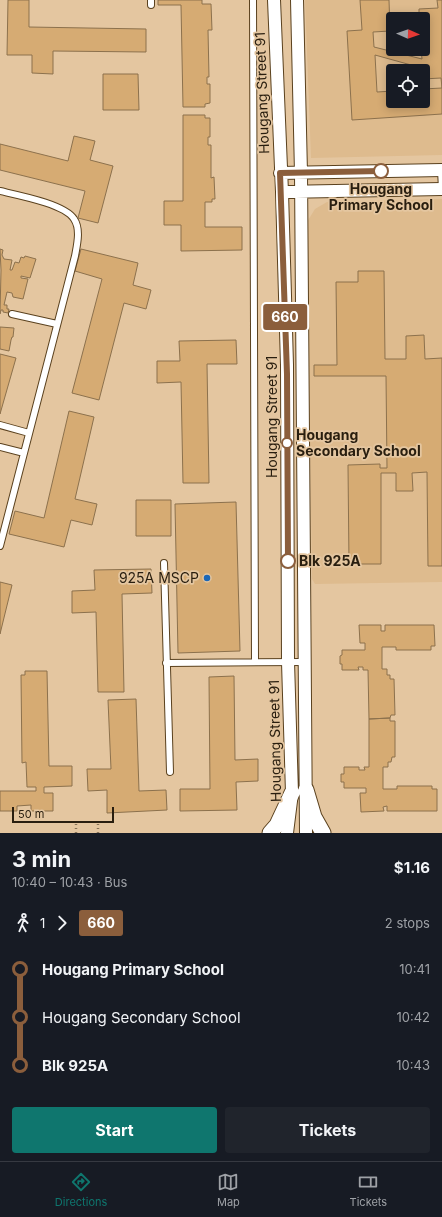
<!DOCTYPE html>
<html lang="en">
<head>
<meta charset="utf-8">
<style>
  body { margin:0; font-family:Inter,sans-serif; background:#20242c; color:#f1f3f6; height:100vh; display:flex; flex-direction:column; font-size:15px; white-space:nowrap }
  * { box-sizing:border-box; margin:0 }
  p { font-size:13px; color:#9ea1a6 }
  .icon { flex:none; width:22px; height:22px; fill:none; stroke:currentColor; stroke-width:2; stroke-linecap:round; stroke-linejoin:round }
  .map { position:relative; height:833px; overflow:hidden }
  .details { display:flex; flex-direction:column; background:#171b24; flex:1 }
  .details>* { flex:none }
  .badge { padding:0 8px; border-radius:3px; font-size:14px; line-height:26px }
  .needle { width:26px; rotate:92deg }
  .fabs { position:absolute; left:386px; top:12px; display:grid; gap:8px }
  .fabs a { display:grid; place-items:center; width:44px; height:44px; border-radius:4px; background:#171b24; box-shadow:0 2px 10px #0003; font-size:20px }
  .scale { position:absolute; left:12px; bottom:10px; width:102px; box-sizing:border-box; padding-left:4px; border:2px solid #291e0f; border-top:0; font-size:11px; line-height:14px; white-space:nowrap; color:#291e0f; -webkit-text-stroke:3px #e4c6a0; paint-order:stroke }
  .map>.badge { position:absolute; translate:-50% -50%; box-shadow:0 0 0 2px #fff }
  .legs { display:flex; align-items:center; gap:6px; height:44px; padding:0 12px; font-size:13px }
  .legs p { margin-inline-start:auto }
  .headline { display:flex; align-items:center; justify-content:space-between; height:68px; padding:0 12px }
  h1 { font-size:22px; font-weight:700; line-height:30px }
  .cta { display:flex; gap:8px; margin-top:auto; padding:8px 12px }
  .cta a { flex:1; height:46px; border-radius:4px; background:#0f766e; color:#fff; font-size:16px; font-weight:700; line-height:46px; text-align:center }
  .cta a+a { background:#20242c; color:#f1f3f6 }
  ul { padding:0 12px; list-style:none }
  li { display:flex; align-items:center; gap:14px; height:48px; font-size:15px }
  li i { display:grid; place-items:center; width:6px; height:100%; margin:0 5px; background:currentColor }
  li i::after { content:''; width:10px; height:10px; margin:-5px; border:3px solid; border-radius:50%; background:#171b24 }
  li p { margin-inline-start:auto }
  li:first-child i { background:linear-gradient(#0000 50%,currentColor 0) }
  li:last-child i { background:linear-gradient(currentColor 50%,#0000 0) }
  .menu { display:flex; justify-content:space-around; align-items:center; height:56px; border-top:1px solid #363941; background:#171b24; font-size:11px; color:#9ea1a6 }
  .menu a { display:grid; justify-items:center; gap:2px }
  .menu .current { color:#0f766e }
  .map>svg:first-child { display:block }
  .built { fill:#debb8e; fill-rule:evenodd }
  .building { fill:#d6ab73; stroke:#8c714d; fill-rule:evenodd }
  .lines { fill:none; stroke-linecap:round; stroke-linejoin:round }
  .service-casing { stroke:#5a411e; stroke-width:8 }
  .minor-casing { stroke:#5a411e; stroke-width:14 }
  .tertiary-casing { stroke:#5a411e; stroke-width:17 }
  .path { stroke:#867257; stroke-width:2.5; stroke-dasharray:1 3; stroke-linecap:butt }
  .service { stroke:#fff; stroke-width:6 }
  .minor { stroke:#fff; stroke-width:12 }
  .tertiary { stroke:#fff; stroke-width:15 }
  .line-1-casing { stroke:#fff; stroke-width:9 }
  .line-1 { stroke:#8b5e3c; stroke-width:6 }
  .stop-1-dot { fill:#fff; stroke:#8b5e3c; stroke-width:2 }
  .poi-dot { fill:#1c67b6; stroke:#e4c6a0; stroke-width:1.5 }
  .labels { text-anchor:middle; stroke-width:3.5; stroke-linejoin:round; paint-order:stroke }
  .street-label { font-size:14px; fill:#291e0f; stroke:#e4c6a0 }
  .stop-label { font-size:14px; font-weight:bold; fill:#291e0f; stroke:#e4c6a0; text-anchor:start }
  .poi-label { font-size:14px; fill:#291e0f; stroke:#e4c6a0; text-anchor:end }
</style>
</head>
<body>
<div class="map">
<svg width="442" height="833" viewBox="0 0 442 833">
  <rect width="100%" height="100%" fill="#e4c6a0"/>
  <path class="built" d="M305,0H442V155L311,158ZM393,19H423V49H393ZM393,71H423V101H393Z
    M442,199V582L315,584L312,579L307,222L315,209L327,202Z"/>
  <path class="building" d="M8,0H29V27L146,29V52L53,51V74L32,73V55H7Z
    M158,0H202V4H211L212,30H208L209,77H207V84H210V103L205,104V107H183L181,5H158Z
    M360,0H389L390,31L373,32L374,47L422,59L421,49H423V19H419V9L438,8L437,0H442V114L352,120L347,31L362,30ZM375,55L422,68L423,79L441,78L442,88L423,89V101H393V91L377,92Z
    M103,74H138L139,110H103Z
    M183,115H205V118H210V137H208V145H211V178L214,177L215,199H212V202H205V227H242V250L181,251V225H164V201H183Z
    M74,136L95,141L90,160L113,166L98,223L78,218L85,191L0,170V144L68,161Z
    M0,249L3,250L2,255L4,259L12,260L10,270H12L15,262L19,263L21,257L24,258L25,256L36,259L30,278L21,276V278L28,279L23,299L13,297L12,293L7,292L4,305H7V309H9L8,313L3,312V310H1L0,314L1,270Z
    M81,249L138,263L133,285L151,290L146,309L124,303L99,400L72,393L102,279L75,271Z
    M358,271H384L385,359H406V336L424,335L425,359L442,358V566H428L427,472L412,473L413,491H396V473H381V564H349L348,465L380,464V468H387L386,376H314V365H337L336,282H358Z
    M0,327L14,328L13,337H12L11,340L9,351L0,349Z
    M236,340L237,364H207L209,483H183L181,382L157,383V361H180L179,341Z
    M0,354L16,358L0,414Z
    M69,411L94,417L75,499L97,504L92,525L71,520L64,547L9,534L15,511L44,518Z
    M136,500H171V536H136Z
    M236,502L240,651L178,653L175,504Z
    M151,569L152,593L122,594L124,692H98L96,612L72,613V591L95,590L94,570Z
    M0,582L12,585L0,634Z
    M359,625H381V631H385V625H434L435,646H431V650H396V647H382V669H387V675H390V679H394L395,715H391L390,718L369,719L368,670H363V667H358L359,670H342V664H340V656L342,655V650H365V643H360Z
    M25,671H47L49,766H72V786L44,787V793H53V811H31V805L17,806V811H0V791H36V787H27L26,762L22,763L21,675H25Z
    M234,676L235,760L258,759V781L236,782L237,810L180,811V789H210L209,677Z
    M136,699L139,791L166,790L167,810L107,813V790L88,791L87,769H111L108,700Z
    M390,718V721H395V757H392L391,762H388V767H383V789H397V786H432V789H437V811H387V806L383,807L384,811L361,812L360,793H366V788H344V782H341V774H344V767H359V770H365L364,767H369V719Z"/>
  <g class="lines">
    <g class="service-casing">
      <path id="service" d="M151,0V5
        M253,0L255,662
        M441,170L442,189
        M0,191C17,195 65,204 74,219C81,229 77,245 75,256L0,546
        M12,314L57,324
        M0,425L29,433
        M0,447L24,453
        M164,563L170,772
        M166,663L304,662"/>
    </g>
    <g class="minor-casing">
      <path id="minor" d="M274,0L282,192L287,365L288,662L292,793L287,833
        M297,0L301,173L306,833
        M280,173L442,170
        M282,192L442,189"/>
    </g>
    <g class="tertiary-casing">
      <path id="tertiary" d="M306,790L314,817L323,833
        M270,833L277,825L292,793"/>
    </g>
    <path class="path" d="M76,833V822
      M98,833V824"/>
    <use href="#service" class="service"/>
    <use href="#minor" class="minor"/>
    <use href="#tertiary" class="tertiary"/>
  </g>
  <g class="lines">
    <g class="line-1-casing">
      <path id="line-1" d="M288,561L287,374L280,173L381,171"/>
    </g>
    <use href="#line-1" class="line-1"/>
  </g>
  <g class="stop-1-dot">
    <circle cx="381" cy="171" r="7"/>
    <circle cx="287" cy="443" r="5"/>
    <circle cx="288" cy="561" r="7"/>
  </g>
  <circle class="poi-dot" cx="207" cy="578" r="4"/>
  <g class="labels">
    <g class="street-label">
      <text transform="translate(262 93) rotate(-92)" y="5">Hougang Street 91</text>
      <text transform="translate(272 417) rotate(-90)" y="5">Hougang Street 91</text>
      <text transform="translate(275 741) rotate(-91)" y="5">Hougang Street 91</text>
    </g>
    <g class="stop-label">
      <text x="381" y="194" text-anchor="middle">Hougang<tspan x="381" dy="16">Primary School</tspan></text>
      <text x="296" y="440">Hougang<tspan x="296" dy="16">Secondary School</tspan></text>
      <text x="299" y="566">Blk 925A</text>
    </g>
    <g class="poi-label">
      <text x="199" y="583">925A MSCP</text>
    </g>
  </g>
</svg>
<div class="fabs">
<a><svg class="needle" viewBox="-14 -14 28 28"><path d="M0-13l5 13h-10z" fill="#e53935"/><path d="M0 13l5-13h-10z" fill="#9ea1a6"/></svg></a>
<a><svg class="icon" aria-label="locate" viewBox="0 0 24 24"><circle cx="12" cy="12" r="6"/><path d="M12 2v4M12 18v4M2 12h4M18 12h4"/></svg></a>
</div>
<div class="scale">50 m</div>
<b class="badge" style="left:285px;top:317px;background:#8b5e3c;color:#fff">660</b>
</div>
<section class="details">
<div class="headline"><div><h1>3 min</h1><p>10:40 – 10:43 · Bus</p></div><b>$1.16</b></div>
<div class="legs"><svg class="icon" aria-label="walk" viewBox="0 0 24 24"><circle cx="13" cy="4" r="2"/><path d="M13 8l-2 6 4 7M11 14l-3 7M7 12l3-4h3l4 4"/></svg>1<svg class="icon" aria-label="forward" viewBox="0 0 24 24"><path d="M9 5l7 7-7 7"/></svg><b class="badge" style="background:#8b5e3c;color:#fff">660</b><p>2 stops</p></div>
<ul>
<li><i style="color:#8b5e3c"></i><b>Hougang Primary School</b><p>10:41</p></li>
<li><i style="color:#8b5e3c"></i><span>Hougang Secondary School</span><p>10:42</p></li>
<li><i style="color:#8b5e3c"></i><b>Blk 925A</b><p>10:43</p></li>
</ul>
<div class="cta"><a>Start</a><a>Tickets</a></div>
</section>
<nav class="menu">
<a class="current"><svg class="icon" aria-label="directions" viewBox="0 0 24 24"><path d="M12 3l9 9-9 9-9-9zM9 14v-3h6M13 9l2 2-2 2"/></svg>Directions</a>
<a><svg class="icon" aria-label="map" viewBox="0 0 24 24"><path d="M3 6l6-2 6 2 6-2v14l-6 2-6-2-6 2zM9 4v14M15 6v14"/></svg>Map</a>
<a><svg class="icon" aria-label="tickets" viewBox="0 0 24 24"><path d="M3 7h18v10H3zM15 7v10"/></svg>Tickets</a>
</nav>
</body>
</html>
